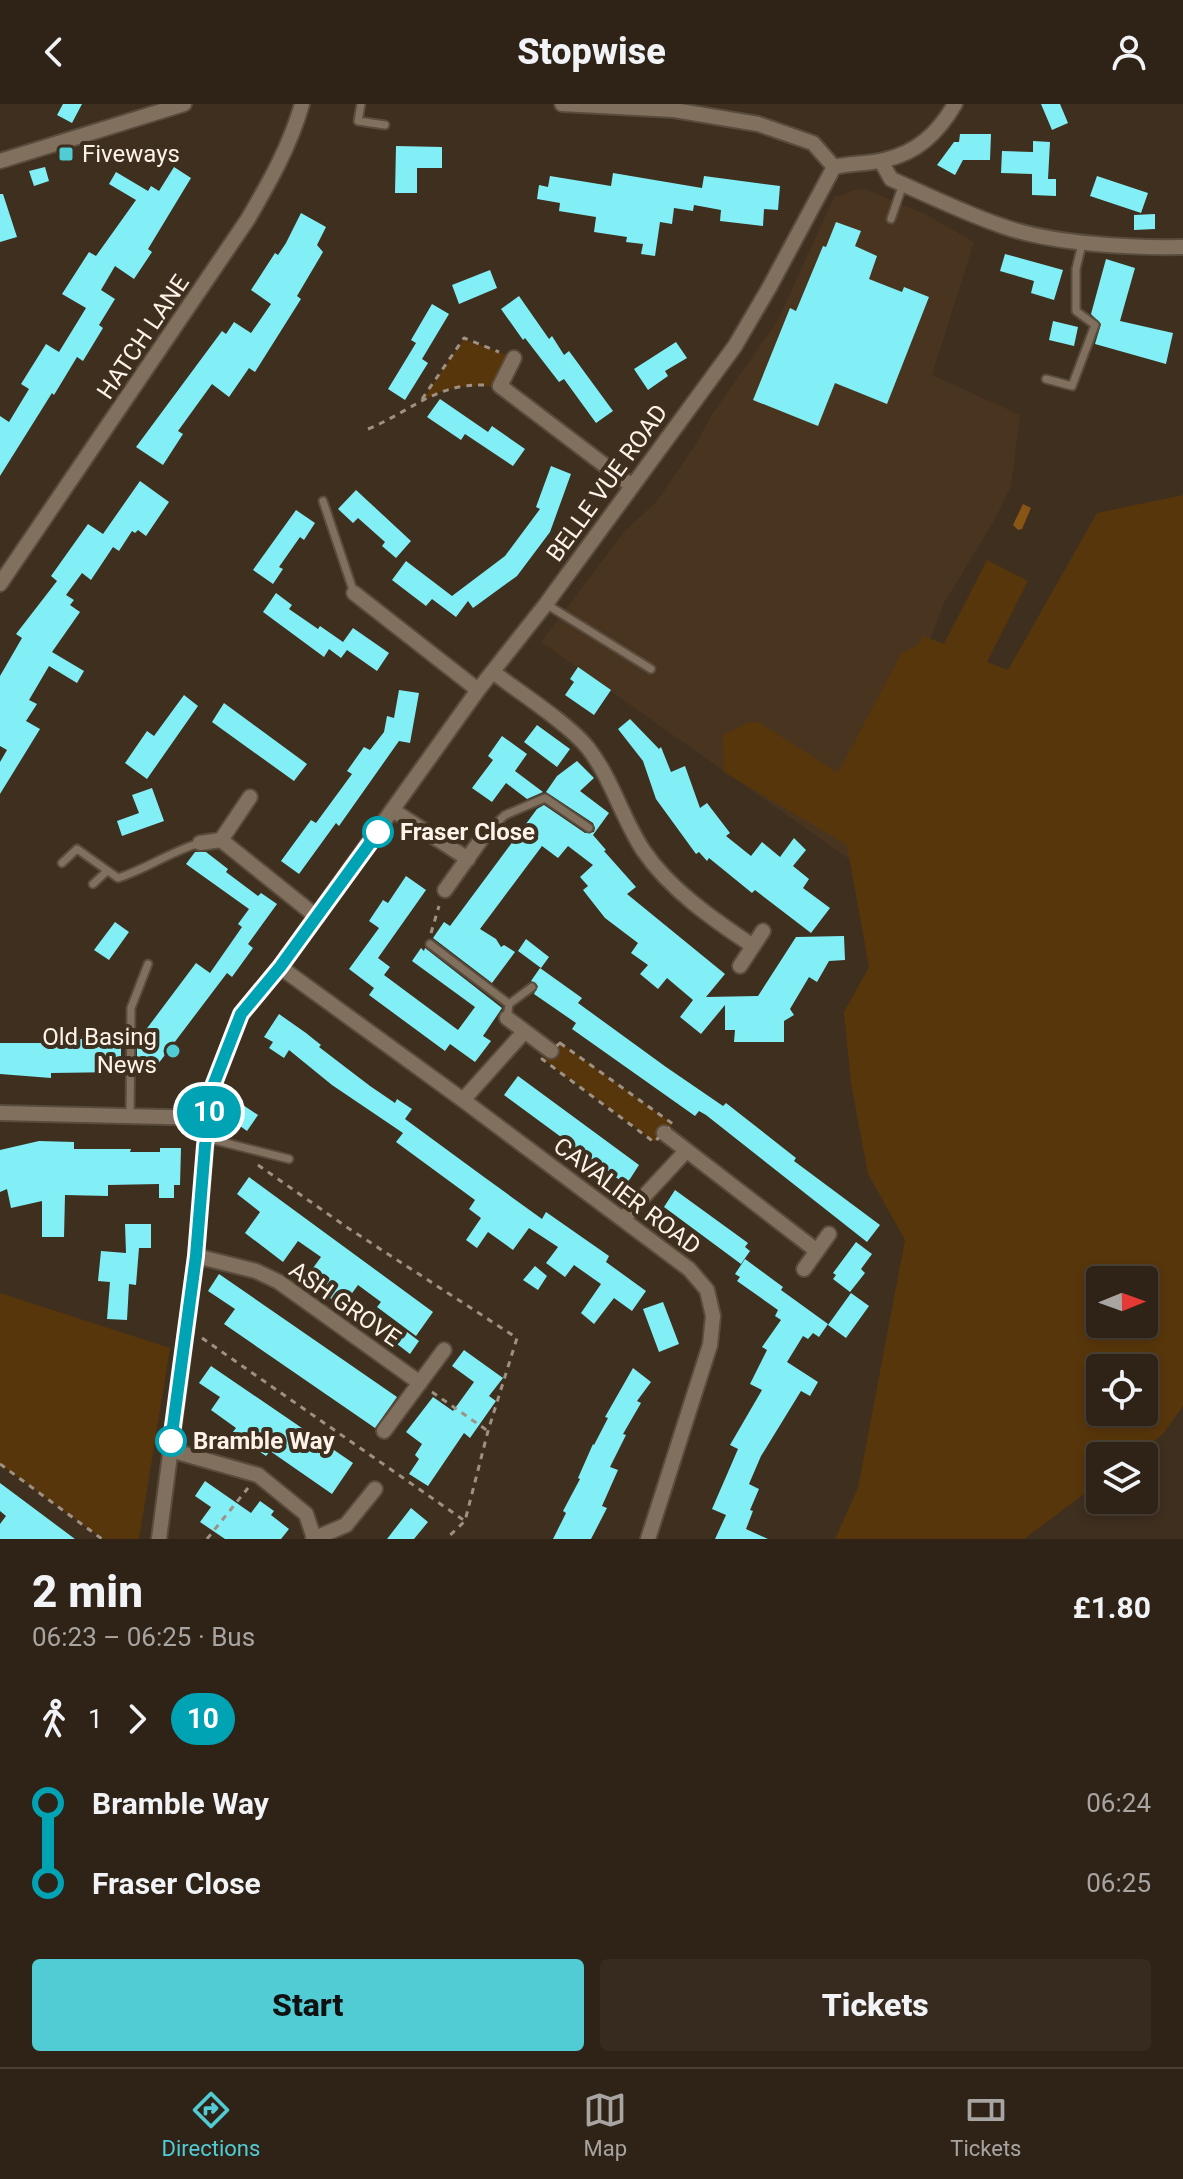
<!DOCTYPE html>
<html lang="en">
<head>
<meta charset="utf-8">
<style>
  body { margin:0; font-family:Roboto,sans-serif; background:#372b20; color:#f1f3f6; height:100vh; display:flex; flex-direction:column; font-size:30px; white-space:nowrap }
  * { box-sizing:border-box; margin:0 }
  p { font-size:26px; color:#a7a4a1 }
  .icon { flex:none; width:44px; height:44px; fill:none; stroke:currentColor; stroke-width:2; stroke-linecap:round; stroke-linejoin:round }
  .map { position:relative; height:1435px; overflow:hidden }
  .sheet { display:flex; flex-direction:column; background:#2f2317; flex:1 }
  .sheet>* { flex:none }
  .badge { padding:0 16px; border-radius:26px; font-size:28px; line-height:52px }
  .needle { width:52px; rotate:89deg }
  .tools { position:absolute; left:1086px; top:1162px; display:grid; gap:16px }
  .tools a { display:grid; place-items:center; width:72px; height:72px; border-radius:8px; background:#2f2317; box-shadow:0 4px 12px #0003,0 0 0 2px #4a4036; font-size:40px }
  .map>.badge { position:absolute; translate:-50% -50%; box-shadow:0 0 0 4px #fff }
  .legs { display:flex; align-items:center; gap:12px; height:88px; padding:0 32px; font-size:26px }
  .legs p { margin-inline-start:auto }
  .overview { display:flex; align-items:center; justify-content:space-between; height:136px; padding:0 32px }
  h1 { font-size:44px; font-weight:800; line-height:60px }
  .action { display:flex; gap:16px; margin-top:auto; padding:16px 32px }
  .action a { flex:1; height:92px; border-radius:8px; background:#51ccd4; color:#111; font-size:32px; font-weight:800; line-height:92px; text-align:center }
  .action a+a { background:#372b20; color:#f1f3f6 }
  ul { padding:0 32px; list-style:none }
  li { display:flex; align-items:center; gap:28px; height:80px; font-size:30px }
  li i { display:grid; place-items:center; width:12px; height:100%; margin:0 10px; background:currentColor }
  li i::after { content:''; width:20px; height:20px; margin:-10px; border:6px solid; border-radius:50%; background:#2f2317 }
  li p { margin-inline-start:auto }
  li:first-child i { background:linear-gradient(#0000 50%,currentColor 0) }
  li:last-child i { background:linear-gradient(currentColor 50%,#0000 0) }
  header { display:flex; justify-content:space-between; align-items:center; height:104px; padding:0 32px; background:#2f2317; font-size:36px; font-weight:800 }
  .tab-bar { display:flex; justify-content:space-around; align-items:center; height:112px; border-top:2px solid #4a4036; background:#2f2317; font-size:22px; color:#a7a4a1 }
  .tab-bar a { display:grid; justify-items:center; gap:4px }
  .tab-bar .current { color:#51ccd4 }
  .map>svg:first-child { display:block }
  .built { fill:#49351f }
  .green { fill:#58360b; fill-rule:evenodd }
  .water { fill:#885514 }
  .building { fill:#82eff6 }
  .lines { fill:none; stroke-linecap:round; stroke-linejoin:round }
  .service-casing { stroke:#594c3d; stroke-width:11 }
  .minor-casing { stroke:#594c3d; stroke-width:18 }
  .path { stroke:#9e9184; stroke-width:3; stroke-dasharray:6 6; stroke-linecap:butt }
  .service { stroke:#82705f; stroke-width:7 }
  .minor { stroke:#82705f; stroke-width:14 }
  .line-1-casing { stroke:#fff; stroke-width:18 }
  .line-1 { stroke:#00a3b4; stroke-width:12 }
  .poi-dot { fill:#51ccd4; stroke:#3f2f1f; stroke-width:3 }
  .stop-1-dot { fill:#fff; stroke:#00a3b4; stroke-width:4 }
  .labels { text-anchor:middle; stroke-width:8; stroke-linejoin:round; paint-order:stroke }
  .poi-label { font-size:24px; fill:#fdf3e9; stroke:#3f2f1f; text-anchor:start }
  .street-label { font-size:24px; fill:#fdf3e9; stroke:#3f2f1f }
  .stop-label { font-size:24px; font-weight:bold; fill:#fdf3e9; stroke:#3f2f1f; text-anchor:start }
</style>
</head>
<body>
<header><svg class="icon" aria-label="back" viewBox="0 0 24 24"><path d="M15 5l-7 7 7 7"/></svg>Stopwise<svg class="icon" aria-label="person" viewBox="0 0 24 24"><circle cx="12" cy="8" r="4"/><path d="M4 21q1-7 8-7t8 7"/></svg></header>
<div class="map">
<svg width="1183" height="1435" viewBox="0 0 1183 1435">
  <rect width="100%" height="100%" fill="#3f2f1f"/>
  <path class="built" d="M862,84L923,109L974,138L932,271L1020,311L1011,382L995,415L944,499L868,696L852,757L541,538L625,427L657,397L696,340L712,310L777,218L834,93Z"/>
  <path class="green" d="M464,235L514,254L500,283C469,280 446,282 420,299Z
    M1183,391V1302L1163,1330L1135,1352H1100V1378L1024,1435H835L858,1384L905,1136L868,1070L851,979L844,908L869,863L847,741L724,668L723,631L748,619L758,618L838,669L901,550L919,540L923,532L944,540L987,456L1028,477L987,558L1008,566L1097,409ZM1100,1176H1144V1220H1100ZM1100,1264H1144V1308H1100Z
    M561,939L673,1020L655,1038L543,955Z
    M0,1189L170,1244L139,1435H103L0,1360Z"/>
  <path class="water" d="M1023,400L1031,404L1022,425L1018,426L1013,421Z"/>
  <path class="building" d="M63,0H82L72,19L57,11Z
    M1041,0H1060L1068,19L1052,26Z
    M960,30H991L990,56H963L955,71L937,61L954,38H959Z
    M1033,37L1050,38L1048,75H1056V92L1032,91V70L1001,69L1002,47L1033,48Z
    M396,42L442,43V64H417V89H395Z
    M45,63L49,77L34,82L29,67Z
    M174,63L191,74L148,145L152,148L134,175L115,162L101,186L115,195L99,221L103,224L83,257L77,253L54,291L52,289L0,372V312L9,318L29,285L21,280L46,240L59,248L86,204L62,190L89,148L96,152L136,96L109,80L116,68L148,87L151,82L159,87Z
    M613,69L702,84L704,72L780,82L778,106L764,105L763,122L720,117L721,106L694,101L693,107L674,104L672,120L660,118L655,152L641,150L643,140L626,138L627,133L594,128L596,113L559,107L560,99L537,95L539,81L548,83L550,72L611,82Z
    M1097,72L1148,89L1141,109L1090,92Z
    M0,90H3L17,133L0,138Z
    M301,109L326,123L317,141L323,148L297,192L301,195L255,268L249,264L229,293L212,280L178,327L183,330L163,361L136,343L222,227L226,230L234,218L251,229L271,200L251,186L275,149L278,151L286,139Z
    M1155,110V125L1134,126V111Z
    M836,118L861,127L855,142L877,152L869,175L902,188L904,183L929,193L887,300L835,279L818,322L753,296L790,204L796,207L823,142L826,143Z
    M1005,150L1063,166L1054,196L1031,189L1034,177L1000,167Z
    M1106,155L1135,164L1120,217L1173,229L1166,260L1095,240L1101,220L1091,210Z
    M490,166L497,184L459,200L452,181Z
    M519,192L549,235L552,232L564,251L569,247L613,307L596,319L564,275L559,278L525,234L523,236L501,205Z
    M432,200L449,210L422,255L428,259L405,296L388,285L416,239L411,236Z
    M1053,217L1078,223L1074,242L1049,236Z
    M676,238L687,254L665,267L668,272L648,286L634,265Z
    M440,295L488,328L492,322L525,345L513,362L465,330L461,336L427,313Z
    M551,362L571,370L550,428L517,472L473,504L468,497L456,513L432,495L426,502L392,476L406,457L452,492L505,452L540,405L536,403Z
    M140,377L169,398L146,432L138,426L135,429L132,427L119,447L113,443L91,476L82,469L66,491L74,496L70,501L80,508L52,548L84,567L77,579L49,562L29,596L37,600L26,617L40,625L0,690V658L7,646L0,642V572L22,534L16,530L57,477L51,472L88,420L103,430Z
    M356,386L411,437L396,454L382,442L385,438L358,414L353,419L338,405Z
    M296,406L315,419L304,436L300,433L279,463L283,465L273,480L253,466Z
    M276,489L292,501L289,505L318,525L320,522L343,538L353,524L389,549L377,567L347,546L341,554L329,545L324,553L263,508Z
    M578,563L611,586L594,611L565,591L574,578L570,575Z
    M399,586L419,589L410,639L399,637L339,722L336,719L299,770L281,757L311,716L316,719L352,670L347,667L364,643L370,646L384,628L387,612L394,614Z
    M184,591L198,602L147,675L125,659L147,627L154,632Z
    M224,599L307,660L294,677L212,618Z
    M630,615L659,645L661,643L671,668L685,662L700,704L707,699L730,729L726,732L751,752L762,738L780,753L794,734L806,746L793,762L809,775L803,784L830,804L811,829L755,786L752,789L709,754L707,757L699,748L696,750L656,695L643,657L618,625Z
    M537,621L570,645L557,663L524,638Z
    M502,632L527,650L515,667L543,688L527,695L506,679L492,698L472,684L493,656L488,652Z
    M577,657L594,674L580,687L609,709L593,731L606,746L604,747L636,783L627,790L725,870L706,893L758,892L796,833L844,832L845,856L829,857L817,878L809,873L790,905L794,911L784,917V938H734L735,926H725V901L701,930L680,913L693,896L667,874L658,885L640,870L648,861L631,849L638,839L605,814L583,786L588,782L580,773L593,761L568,742L558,754L542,742L480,825L496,835L501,843L504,841L515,848L492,879L433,834L444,818L450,822L537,705L544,701L585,729L594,728L595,724L593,719L546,688L557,672Z
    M152,684L164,717L122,732L117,717L139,709L132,691Z
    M195,748H206L228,765L226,768L258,792L261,789L277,800L248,840L253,844L232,873L227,869L152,968L137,955V942L142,941V931L196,859L210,869L242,823L238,820L249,805L186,760Z
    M406,772L426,786L378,854L390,863L384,871L458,926L475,903L412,857L421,844L424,847L425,844L502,904L483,932L491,937L475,958L450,940L445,947L369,891L374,884L349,865L379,824L369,817L383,796L388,799Z
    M115,818L129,828L109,856L94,846Z
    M526,835L549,853L541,864L518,847Z
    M540,864L582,894L578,899L666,963L723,1002L726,999L796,1054L794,1057L880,1121L867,1138L706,1011L699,1007L695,1012L572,925L576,919L534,890L538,882L531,877Z
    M279,910L306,929L321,941L319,943L370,982L395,999L397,995L412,1005L405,1015L484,1073L542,1115L546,1108L609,1152L606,1158L646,1187L632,1207L614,1194L594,1220L581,1209L601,1180L574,1161L565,1173L546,1159L558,1143L529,1124L513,1146L488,1128L477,1144L466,1136L481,1114L469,1105L475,1096L396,1038L403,1029L332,981L289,946L284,954L269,944L273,938L264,933Z
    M65,935H86V942H121V968L51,969V974L0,970V939H65Z
    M518,972L639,1061L630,1075L625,1080L504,991Z
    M243,1001L258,1011L247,1027L233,1017Z
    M39,1037L74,1038V1045H131L130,1048H160V1044H181L180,1081H174V1094H159V1080L108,1081V1092L65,1091L64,1133H42V1097L11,1104L7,1085L0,1088V1046Z
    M249,1073L433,1208L416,1232L377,1203L381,1198L358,1181L342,1203L305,1175L321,1153L298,1137L283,1158L245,1129L260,1108L237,1090Z
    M675,1086L748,1139L745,1143L750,1147L741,1160L664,1103Z
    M125,1120H151V1144H139L136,1181L129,1180L127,1216L107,1215L110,1178L98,1177L101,1147L126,1149Z
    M856,1138L872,1150L861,1165L865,1169L850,1188L833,1175L836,1171L833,1169Z
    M745,1155L783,1183L781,1186L828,1220L819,1233L813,1229L808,1235L803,1232L787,1258L818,1278L810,1292L801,1287L761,1352L749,1380L759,1385L750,1406L753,1407L746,1425L768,1435H715L726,1411L712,1405L738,1345L730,1341L762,1286L750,1280L767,1246L762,1243L781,1216L775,1212L778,1206L737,1177L740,1173L735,1170Z
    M535,1162L547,1172L538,1186L523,1176Z
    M219,1170L397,1293L375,1324L224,1220L235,1205L208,1187Z
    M851,1189L869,1202L846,1234L828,1221Z
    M663,1198L679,1240L659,1248L643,1205Z
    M407,1228L419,1237L410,1250L397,1240Z
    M464,1246L503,1274L489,1292L496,1297L470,1334L464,1329L428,1382L409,1370L419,1355L415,1351L422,1340L406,1328L433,1293L453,1307L474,1278L452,1262Z
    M211,1262L353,1359L332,1390L270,1347L266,1352L232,1329L236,1324L211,1306L220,1293L199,1279Z
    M633,1264L651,1278L637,1297L641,1299L623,1330L626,1331L610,1363L618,1366L602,1402L607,1404L591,1435H553L566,1409L563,1407L580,1375L578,1374L593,1340L594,1341L608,1314L605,1313Z
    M205,1377L251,1409L260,1397L274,1407L271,1411L289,1425L281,1435H225L200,1418L211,1403L195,1392Z
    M0,1379L75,1435H0V1420L6,1412L0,1407Z
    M411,1404L428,1418L414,1435H387Z"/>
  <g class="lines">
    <g class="service-casing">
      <path id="service" d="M361,0L358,17L385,21
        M891,115L903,80
        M1046,275L1072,282L1095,221L1076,207V165L1082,140
        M323,397L354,489
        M546,500L651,565
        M485,730L505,711L545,694L589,724
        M62,759L77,745L118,774C147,765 171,747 200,739
        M93,780L107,767
        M430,840L509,900L507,914
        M509,900L532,883
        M130,1013L131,904L148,860
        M206,1034L289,1055"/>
    </g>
    <g class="minor-casing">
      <path id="minor" d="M562,0L674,6L758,20L813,39L834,63
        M0,57L184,0
        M881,57L891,75C928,91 966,110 1005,123C1054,140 1131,144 1183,143
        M834,63C851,59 868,60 884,56C917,49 938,29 955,0
        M514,254L500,282L632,382
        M0,480L248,115C270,77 290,42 302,0
        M354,489L478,586
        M493,568C519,588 569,620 588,644C612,675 622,714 643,746C670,786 714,816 753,842
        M394,707L468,755
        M221,736L317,813
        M200,739L221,736L250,693
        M445,786L485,730
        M740,862L763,827
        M280,863L463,996L689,1165L707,1186L713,1212L710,1241L648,1435
        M507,914L551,947
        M463,996L524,928
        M0,1009L208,1014
        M664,1029L817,1147
        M623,1115L686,1047
        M196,1152L256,1167L279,1178L420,1279
        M804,1165L829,1130
        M384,1327L444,1246
        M170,1346L258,1371L306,1410L314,1434
        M159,1435L196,1152L208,1014L213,982L241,910L280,863L478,586L546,500L735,242L769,184L834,63
        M313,1435L346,1421L375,1385"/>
    </g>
    <path class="path" d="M422,295L464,234L499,248
      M368,325C412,307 434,280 484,281
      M431,829L439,802
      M560,939L673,1020L654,1038L542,955Z
      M258,1061L348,1124L517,1234L488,1327L465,1417L446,1435
      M202,1234L465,1417
      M432,1288L488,1327
      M0,1360L102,1435
      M207,1435L248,1384"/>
    <use href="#service" class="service"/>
    <use href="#minor" class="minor"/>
  </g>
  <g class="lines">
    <g class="line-1-casing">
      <path id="line-1" d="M171,1337L196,1152L205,1042L213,982L241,910L280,863L378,728"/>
    </g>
    <use href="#line-1" class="line-1"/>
  </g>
  <g class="poi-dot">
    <rect x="58" y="42" width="16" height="16" rx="4"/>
    <circle cx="173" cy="947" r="8"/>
  </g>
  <g class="stop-1-dot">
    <circle cx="378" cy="728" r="14"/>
    <circle cx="171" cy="1337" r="14"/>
  </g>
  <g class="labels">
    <g class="poi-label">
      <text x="82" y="58">Fiveways</text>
      <text x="157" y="941" text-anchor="end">Old Basing<tspan x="157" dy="28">News</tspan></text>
    </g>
    <g class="street-label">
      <text transform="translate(143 233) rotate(-56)" y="8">HATCH LANE</text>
      <text transform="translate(607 379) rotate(-54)" y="8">BELLE VUE ROAD</text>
      <text transform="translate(627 1092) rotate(37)" y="8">CAVALIER ROAD</text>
      <text transform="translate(345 1200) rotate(35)" y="8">ASH GROVE</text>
    </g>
    <g class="stop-label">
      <text x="400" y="736">Fraser Close</text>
      <text x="193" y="1345">Bramble Way</text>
    </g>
  </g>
</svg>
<div class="tools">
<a><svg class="needle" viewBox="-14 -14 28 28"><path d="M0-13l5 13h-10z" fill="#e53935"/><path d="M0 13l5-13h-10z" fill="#a7a4a1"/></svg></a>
<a><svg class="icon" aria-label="locate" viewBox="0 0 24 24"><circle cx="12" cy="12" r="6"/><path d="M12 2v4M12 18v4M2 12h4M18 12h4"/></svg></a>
<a><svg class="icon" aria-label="layers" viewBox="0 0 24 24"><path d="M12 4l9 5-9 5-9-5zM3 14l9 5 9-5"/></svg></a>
</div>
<b class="badge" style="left:209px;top:1008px;background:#00a3b4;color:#fff">10</b>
</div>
<section class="sheet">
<div class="overview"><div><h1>2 min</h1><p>06:23 – 06:25 · Bus</p></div><b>£1.80</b></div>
<div class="legs"><svg class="icon" aria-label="walk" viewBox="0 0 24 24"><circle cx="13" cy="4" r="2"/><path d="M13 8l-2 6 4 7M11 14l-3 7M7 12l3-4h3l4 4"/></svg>1<svg class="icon" aria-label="forward" viewBox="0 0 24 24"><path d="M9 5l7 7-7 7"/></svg><b class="badge" style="background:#00a3b4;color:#fff">10</b></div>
<ul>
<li><i style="color:#00a3b4"></i><b>Bramble Way</b><p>06:24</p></li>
<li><i style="color:#00a3b4"></i><b>Fraser Close</b><p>06:25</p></li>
</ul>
<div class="action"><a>Start</a><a>Tickets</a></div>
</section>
<nav class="tab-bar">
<a class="current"><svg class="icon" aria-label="directions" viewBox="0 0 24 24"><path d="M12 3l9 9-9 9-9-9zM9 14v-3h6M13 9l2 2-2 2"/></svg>Directions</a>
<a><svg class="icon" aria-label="map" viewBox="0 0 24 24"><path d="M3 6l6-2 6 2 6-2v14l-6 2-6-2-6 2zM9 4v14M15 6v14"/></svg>Map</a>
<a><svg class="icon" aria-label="tickets" viewBox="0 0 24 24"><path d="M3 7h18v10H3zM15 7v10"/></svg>Tickets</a>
</nav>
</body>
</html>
